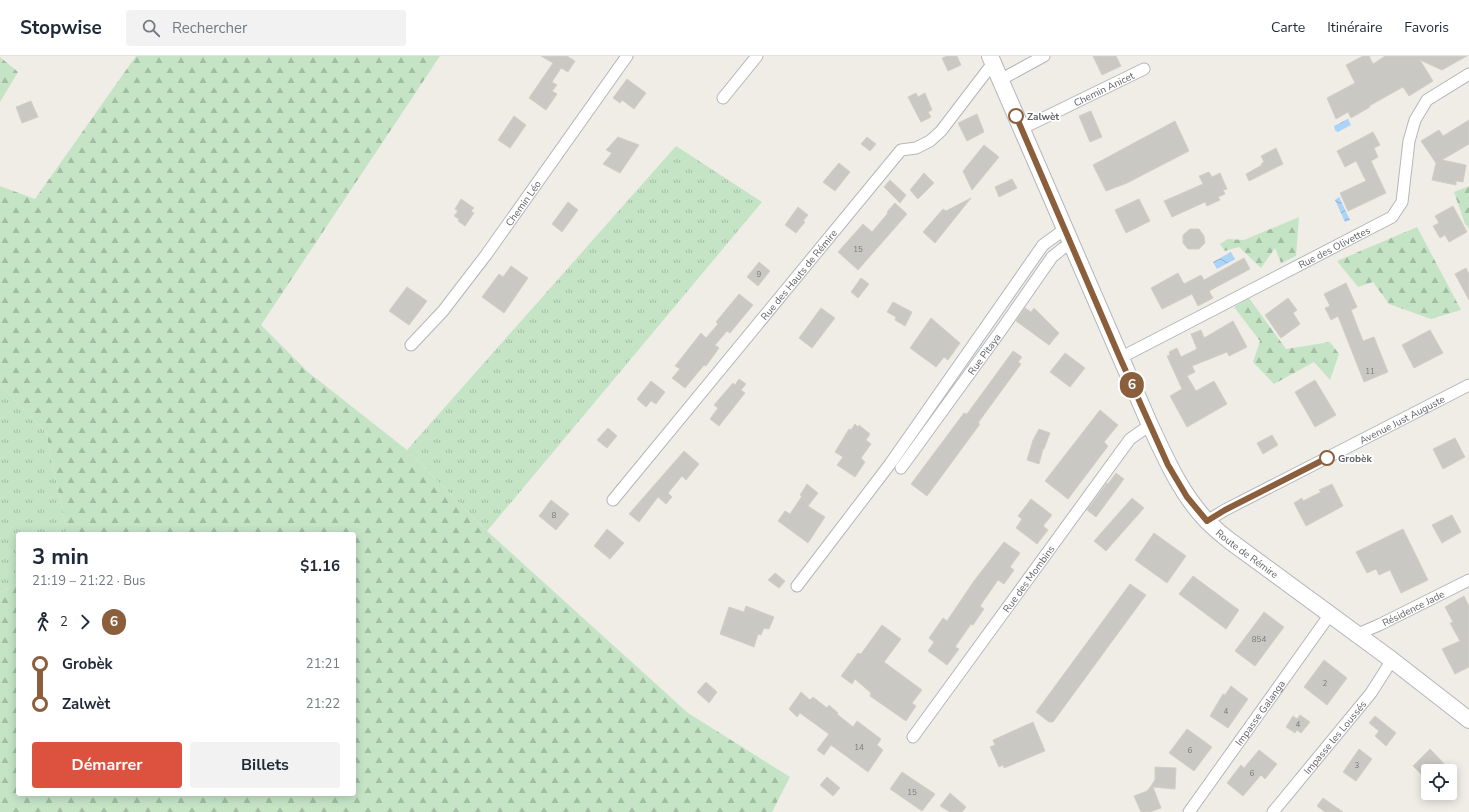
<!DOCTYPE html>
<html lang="fr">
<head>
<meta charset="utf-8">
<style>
  body { margin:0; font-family:"Nunito Sans",sans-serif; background:#f2f2f3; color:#1f2937; height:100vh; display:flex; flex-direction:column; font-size:15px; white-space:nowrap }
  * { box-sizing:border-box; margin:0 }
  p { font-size:13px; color:#747a83 }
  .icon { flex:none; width:22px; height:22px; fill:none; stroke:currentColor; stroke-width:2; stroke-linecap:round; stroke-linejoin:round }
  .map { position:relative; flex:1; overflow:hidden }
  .panel { position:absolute; left:16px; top:476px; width:340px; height:264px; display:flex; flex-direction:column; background:#fff; border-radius:4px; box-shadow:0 2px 10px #0003 }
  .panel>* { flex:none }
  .badge { padding:0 8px; border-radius:13px; font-size:14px; line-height:26px }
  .tools { position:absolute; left:1421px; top:708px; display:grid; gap:8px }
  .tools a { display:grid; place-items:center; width:36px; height:36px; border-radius:4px; background:#fff; box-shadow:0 2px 10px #0003; font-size:20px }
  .map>.badge { position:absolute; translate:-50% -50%; box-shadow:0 0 0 2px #fff }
  .legs { display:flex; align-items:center; gap:6px; height:44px; padding:0 16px; font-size:13px }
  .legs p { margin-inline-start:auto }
  .overview { display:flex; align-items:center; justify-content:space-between; height:68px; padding:0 16px }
  h1 { font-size:22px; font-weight:700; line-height:30px }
  .button { display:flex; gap:8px; margin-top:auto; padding:8px 16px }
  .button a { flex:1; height:46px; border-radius:4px; background:#dc523f; color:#fff; font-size:16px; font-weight:700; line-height:46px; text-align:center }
  .button a+a { background:#f2f2f3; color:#1f2937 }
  ul { padding:0 16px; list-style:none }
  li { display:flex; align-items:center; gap:14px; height:40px; font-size:15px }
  li i { display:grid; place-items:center; width:6px; height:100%; margin:0 5px; background:currentColor }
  li i::after { content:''; width:10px; height:10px; margin:-5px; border:3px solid; border-radius:50%; background:#fff }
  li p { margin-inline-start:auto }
  li:first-child i { background:linear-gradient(#0000 50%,currentColor 0) }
  li:last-child i { background:linear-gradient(currentColor 50%,#0000 0) }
  header { display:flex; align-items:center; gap:24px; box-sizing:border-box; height:56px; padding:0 20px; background:#fff; border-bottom:1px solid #e0e1e3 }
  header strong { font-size:19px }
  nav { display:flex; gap:22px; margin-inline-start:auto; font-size:14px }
  .search { width:280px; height:36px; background:#f2f2f3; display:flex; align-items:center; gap:10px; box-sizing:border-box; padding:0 14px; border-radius:4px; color:#747a83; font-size:15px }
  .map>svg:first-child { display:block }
  .grass { fill:url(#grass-tufts) }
  .forest { fill:url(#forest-firs) }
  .water { fill:url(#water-waves) }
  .building { fill:#cac8c3; stroke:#d3cfc5 }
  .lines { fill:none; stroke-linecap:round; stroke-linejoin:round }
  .street-casing { stroke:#b3b6ba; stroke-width:13 }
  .secondary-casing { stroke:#b2b5ba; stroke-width:18 }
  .street { stroke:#fff; stroke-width:11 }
  .secondary { stroke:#fff; stroke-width:16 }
  .line-1-casing { stroke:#fff; stroke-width:9 }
  .line-1 { stroke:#8b5e3c; stroke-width:6 }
  .stop-1-dot { fill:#fff; stroke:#8b5e3c; stroke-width:2 }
  .labels { text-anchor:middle; stroke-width:3.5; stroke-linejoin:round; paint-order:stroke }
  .number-label { font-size:8px; fill:#797b7c }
  .street-label { font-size:10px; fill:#5e6165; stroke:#fff }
  .stop-label { font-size:10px; font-weight:bold; fill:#5e6165; stroke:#fff; text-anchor:start }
</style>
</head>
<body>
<header>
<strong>Stopwise</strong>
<div class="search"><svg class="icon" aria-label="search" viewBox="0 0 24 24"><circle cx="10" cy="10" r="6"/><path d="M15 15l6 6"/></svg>Rechercher</div>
<nav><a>Carte</a><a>Itinéraire</a><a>Favoris</a></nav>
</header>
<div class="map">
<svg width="1469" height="756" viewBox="0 0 1469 756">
  <defs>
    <pattern id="grass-tufts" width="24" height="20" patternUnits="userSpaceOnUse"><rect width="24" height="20" fill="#c5e4c6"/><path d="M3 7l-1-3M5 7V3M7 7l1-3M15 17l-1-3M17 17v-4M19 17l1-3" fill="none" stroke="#a3bca4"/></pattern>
    <pattern id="forest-firs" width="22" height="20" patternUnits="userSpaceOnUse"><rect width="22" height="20" fill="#c5e4c6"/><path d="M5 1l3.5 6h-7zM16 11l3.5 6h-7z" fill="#a3bca4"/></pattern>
    <pattern id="water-waves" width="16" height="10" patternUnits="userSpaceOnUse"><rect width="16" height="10" fill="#acd4f9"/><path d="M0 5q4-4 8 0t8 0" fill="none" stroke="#8fafcd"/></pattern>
  </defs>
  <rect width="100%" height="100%" fill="#efede6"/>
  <path class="grass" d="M676,90L762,146L487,475L407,394Z
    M0,329L46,376L67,478H18V528L0,536Z"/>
  <path class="forest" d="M136,0H440L261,269L308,316L407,394L487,475L688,657L790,721L772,756H0V536L18,528V738H354V478H67L46,376L0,329V130L35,143Z
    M0,1L18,16L0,46Z
    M1469,130V172L1465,168L1454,136Z
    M1299,161L1296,200L1281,207L1275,192L1261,212L1239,191L1225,195L1220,188L1228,183L1244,184Z
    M1417,171L1461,254L1431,263L1389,248L1373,226L1358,231L1337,205Z
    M1249,242L1286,293L1330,286L1339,298L1330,324L1314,306L1274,328L1253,306L1260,285L1234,251Z"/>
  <path class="water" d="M1348,63L1351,69L1338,76L1335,74L1334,70Z
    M1339,141L1350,164L1345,166L1335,144Z
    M1231,196L1235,203L1217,213L1213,206Z"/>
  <path class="building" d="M541,0H567L575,5L568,16L561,12L552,26L557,29L552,35L557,38L546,54L529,42L553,7Z
    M948,0H957L961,9L948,15L942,2Z
    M1093,0H1116L1121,10L1102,19Z
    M1363,0H1369L1373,8L1385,0H1467L1442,14L1420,4L1433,25L1409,40L1403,31L1369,50L1370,51L1351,62L1348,56L1336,63L1327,42L1355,27L1346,9Z
    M627,23L646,37L634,53L622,44L620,47L613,42Z
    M916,37L918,41L925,37L932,54L928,56L931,61L921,66L908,41Z
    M31,45L38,61L22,67L16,51Z
    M1091,55L1102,81L1090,86L1079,60Z
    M977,58L984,76L967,85L958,67Z
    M514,60L526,69L510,92L498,84Z
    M1469,64V88L1442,104L1466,109L1463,126L1456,125V129L1432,124L1436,107L1421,85L1439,74L1443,80Z
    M1175,65L1189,95L1127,127L1106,135L1093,109Z
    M1373,76L1380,89L1374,92L1378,101L1371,105L1386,137L1348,155L1340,137L1366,125L1356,105L1345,111L1337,95Z
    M618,81L639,89L620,117L603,108L612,97L606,94Z
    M867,81L876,88L870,95L861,88Z
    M984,89L999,101L972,134L963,115Z
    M1276,92L1283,108L1249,125L1246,118L1262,109L1261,108L1264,106L1261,100Z
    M839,107L850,116L835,135L823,126Z
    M1209,116L1212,121L1220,117L1227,133L1223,134L1225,138L1218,141L1220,144L1207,150L1205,146L1172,161L1164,145L1203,128L1199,120Z
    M924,117L934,127L918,143L910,134Z
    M1012,123L1017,132L999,141L995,131Z
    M890,124L906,139L900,147L884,131Z
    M971,142L935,187L923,176L943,153L946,155Z
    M461,143L474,152L471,155L474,157L465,170L458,165L459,163L454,160L458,155L455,153Z
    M1139,143L1150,165L1126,177L1115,154Z
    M568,146L578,154L562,176L552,168Z
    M895,147L907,158L858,214L838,196L863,168L872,176L888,157L887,156Z
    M1453,150L1467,176L1449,186L1445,179L1440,182L1433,170L1439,167L1435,160Z
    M798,151L808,159L803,165L805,166L796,177L785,169Z
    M1190,173H1199L1204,180L1205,187L1199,193H1188L1183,187V179Z
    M1244,202L1250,213L1209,235L1213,242L1198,250L1192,238L1162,253L1151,232L1178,217L1184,228L1201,219L1204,224Z
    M759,206L770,215L758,230L747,221Z
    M511,210L528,222L504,257L482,241L499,218L503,221Z
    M1466,212L1469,218V244L1455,218Z
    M861,222L869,228L858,242L851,236Z
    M1346,227L1357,251L1351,254L1363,285L1374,281L1388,316L1364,326L1338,260L1331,264L1325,252L1330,250L1324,238Z
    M407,231L427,245L409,269L389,255Z
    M739,238L753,249L730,277L727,275L715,289L719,292L706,310L704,309L685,332L672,322L680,313L675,310L701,277L706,282L718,268L716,266Z
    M1288,242L1297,254L1293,257L1300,268L1281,282L1265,259Z
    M893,246L912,256L905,270L895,264L896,261L887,256Z
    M821,252L835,262L812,292L799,282Z
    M1025,252L1031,256L1034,252L1059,277L1049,289L1016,265Z
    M931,262L960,287L948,304L944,301L936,311L910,292Z
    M1233,265L1247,291L1229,300L1227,296L1192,310L1195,316L1187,320L1196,335L1214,325L1227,348L1187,371L1170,340L1182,333L1167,300L1170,299L1169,296L1177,292L1181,301L1197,293L1191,278L1201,274L1204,282Z
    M1430,274L1443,297L1414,312L1402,289Z
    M1013,295L1022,301L1018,306L1021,308L978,367L980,368L927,440L911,428L964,357L967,358Z
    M1065,297L1085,312L1070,331L1050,316Z
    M739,323L746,328L741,334L745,337L719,370L710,363L718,352L714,349L733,327L735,329Z
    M1315,324L1336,359L1315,371L1295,336Z
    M651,325L665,336L656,348L651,345L646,351L637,343Z
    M1100,354L1118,369L1104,386L1108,390L1068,443L1045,425Z
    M855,368L858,371L859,369L870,378L866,384L871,388L861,402L865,406L855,421L837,409L843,401L835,396L849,373L851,374Z
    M608,372L617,380L607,392L597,384Z
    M1039,373L1050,377L1044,393H1043L1039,408L1027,404L1033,384Z
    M1272,379L1278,389L1263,398L1257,387Z
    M1455,382L1465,401L1443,413L1433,393Z
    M684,395L699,408L686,424L682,420L668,437L672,441L666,448L658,441L639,466L629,458Z
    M1116,417L1124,423L1096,461L1087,454L1107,427L1108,428Z
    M807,428L818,437L808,450L825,461L808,487L778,465L785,455L790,458L802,440L800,439Z
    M1332,428L1343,450L1306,470L1294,447L1302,442L1303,445L1321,436L1319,434Z
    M1132,442L1144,452L1106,495L1094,485Z
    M1031,443L1052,459L1043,470L1048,474L1037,488L1016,472L1022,463L1018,460Z
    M551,444L569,458L556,474L539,460Z
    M1452,459L1461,476L1442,487L1432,469Z
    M607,473L624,487L610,503L594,490Z
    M1403,473L1428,524L1401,537L1390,514L1379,519L1376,513L1367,517L1356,496Z
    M1154,477L1186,500L1167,527L1135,504Z
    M1004,486L1020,497L1010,511L1014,514L1004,528L998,524L980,550L984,553L973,569L971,568L955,591L959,593L947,609L928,595L934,586L929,582L943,562L947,565L974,525Z
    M775,517L785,525L779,532L768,524Z
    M1193,520L1239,554L1226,573L1179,538Z
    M1130,528L1146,539L1053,666H1049L1036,656Z
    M1464,540L1469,550V611L1455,618L1442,593L1460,585L1450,567L1453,566L1445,551Z
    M746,550L774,561L769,573L764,572L761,579L758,578L754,591L720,578L729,551L744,556Z
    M1264,556L1284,571L1255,610L1235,595Z
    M882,569L901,583L884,606L922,634L912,647L916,650L906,665L870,640L871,637L855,623L852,628L841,620L858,597L861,598Z
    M1324,604L1347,622L1327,649L1304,631Z
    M706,626L717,636L709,647L697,636Z
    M1231,630L1248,643L1228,672L1210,660L1223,638L1225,639Z
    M801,636L810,644L813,641L827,652L829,649L838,657L837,658L853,671L857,665L881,683L877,689L883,694L868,716L831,689L824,699L817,694L829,678L800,657L797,661L789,653Z
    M1300,659L1310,666L1301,677L1297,674L1295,677L1286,671L1293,660L1297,663Z
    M1375,660L1396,677L1386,690L1375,680L1379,675L1369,667Z
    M1033,666L1045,695L1004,712L1003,709L999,711L990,691L995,689L993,684Z
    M1187,673L1212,691L1194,715L1169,697Z
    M1359,693L1372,703L1356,725L1343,716Z
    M1430,693L1451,715H1428V725L1413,710Z
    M1259,694L1277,708L1265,723L1261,719L1243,740L1227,727L1241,709L1244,712Z
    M1155,711L1176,712L1175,733L1153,731L1161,752L1150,756H1141L1134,740L1147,735L1151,730L1155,724Z
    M902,716L935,738L922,755L890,733Z
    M827,721L840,732L833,740L820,729Z
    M950,737L966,751L962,756H950L940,750Z
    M1323,742L1343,756H1325L1317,750Z"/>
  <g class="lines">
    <g class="street-casing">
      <g id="street">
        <path d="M1000,24L1044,0"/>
        <path d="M723,42L757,0"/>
        <path id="s1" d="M1021,73L1144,13"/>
        <path id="s2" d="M411,289L443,255L486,199L627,0"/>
        <path id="s3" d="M1120,302L1392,161L1402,146L1409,85L1415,64L1427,44L1469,18"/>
        <path id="s4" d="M901,412L1002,273L1052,201L1062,193L1071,187"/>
        <path id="s5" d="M613,444L901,94L916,92L930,85L941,75L993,7"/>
        <path id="s6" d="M1207,465L1225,454L1469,329"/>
        <path d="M797,530L890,408L1043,189L1065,173"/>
        <path id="s7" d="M1358,578L1379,569L1469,524"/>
        <path id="s8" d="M913,681L1130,383L1150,369"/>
        <path id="s9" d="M1189,756L1326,564L1327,557"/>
        <path id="s10" d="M1273,756L1371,637L1392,604"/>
      </g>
    </g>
    <g class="secondary-casing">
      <g id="secondary">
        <path id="s11" d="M990,0L1150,369C1166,403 1181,438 1207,465C1214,472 1222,479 1230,485L1392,604L1469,664"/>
      </g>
    </g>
    <use href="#street" class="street"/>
    <use href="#secondary" class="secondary"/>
  </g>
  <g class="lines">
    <g class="line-1-casing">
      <path id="line-1" d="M1016,60L1120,302L1168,409L1187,441L1207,465L1225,454L1327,402"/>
    </g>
    <use href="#line-1" class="line-1"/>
  </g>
  <g class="stop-1-dot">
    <circle cx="1016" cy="60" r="7"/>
    <circle cx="1327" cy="402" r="7"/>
  </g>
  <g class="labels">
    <g class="number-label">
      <text x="858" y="196">15</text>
      <text x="759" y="221">9</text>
      <text x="1370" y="318">11</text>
      <text x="554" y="462">8</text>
      <text x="1259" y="586">854</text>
      <text x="1325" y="630">2</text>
      <text x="1226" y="658">4</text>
      <text x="1298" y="671">4</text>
      <text x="859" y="694">14</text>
      <text x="1190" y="697">6</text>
      <text x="1357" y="712">3</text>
      <text x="1252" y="720">6</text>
      <text x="912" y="739">15</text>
    </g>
    <g class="street-label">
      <text dy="4" stroke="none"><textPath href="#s1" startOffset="92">Chemin Anicet</textPath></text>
      <text dy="4" stroke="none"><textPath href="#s2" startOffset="181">Chemin Léo</textPath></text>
      <text dy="4" stroke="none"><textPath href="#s3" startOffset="241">Rue des Olivettes</textPath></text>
      <text dy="4" stroke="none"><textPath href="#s5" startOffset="292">Rue des Hauts de Rémire</textPath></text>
      <text dy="4" stroke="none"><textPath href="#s4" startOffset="141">Rue Pitaya</textPath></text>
      <text dy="4" stroke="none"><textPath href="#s6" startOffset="220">Avenue Just Auguste</textPath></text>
      <text dy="4" stroke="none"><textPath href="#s11" startOffset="566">Route de Rémire</textPath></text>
      <text dy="4" stroke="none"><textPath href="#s8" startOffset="196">Rue des Mombins</textPath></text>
      <text dy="4" stroke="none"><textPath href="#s7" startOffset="61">Résidence Jade</textPath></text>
      <text dy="4" stroke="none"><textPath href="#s9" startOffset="122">Impasse Galanga</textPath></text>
      <text dy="4" stroke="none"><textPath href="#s10" startOffset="97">Impasse les Loussés</textPath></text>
    </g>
    <g class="stop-label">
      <text x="1027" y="64">Zalwèt</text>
      <text x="1338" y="406">Grobèk</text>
    </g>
  </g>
</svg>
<div class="tools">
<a><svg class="icon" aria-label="locate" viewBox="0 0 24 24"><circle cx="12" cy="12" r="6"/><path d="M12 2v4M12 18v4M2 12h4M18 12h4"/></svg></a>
</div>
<b class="badge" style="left:1132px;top:329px;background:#8b5e3c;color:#fff">6</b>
<section class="panel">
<div class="overview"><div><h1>3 min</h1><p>21:19 – 21:22 · Bus</p></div><b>$1.16</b></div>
<div class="legs"><svg class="icon" aria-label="walk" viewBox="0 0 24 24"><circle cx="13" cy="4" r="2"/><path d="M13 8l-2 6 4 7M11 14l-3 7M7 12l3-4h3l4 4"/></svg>2<svg class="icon" aria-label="forward" viewBox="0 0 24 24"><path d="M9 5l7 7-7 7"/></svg><b class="badge" style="background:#8b5e3c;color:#fff">6</b></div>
<ul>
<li><i style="color:#8b5e3c"></i><b>Grobèk</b><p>21:21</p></li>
<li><i style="color:#8b5e3c"></i><b>Zalwèt</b><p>21:22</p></li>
</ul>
<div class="button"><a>Démarrer</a><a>Billets</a></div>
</section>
</div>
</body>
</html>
